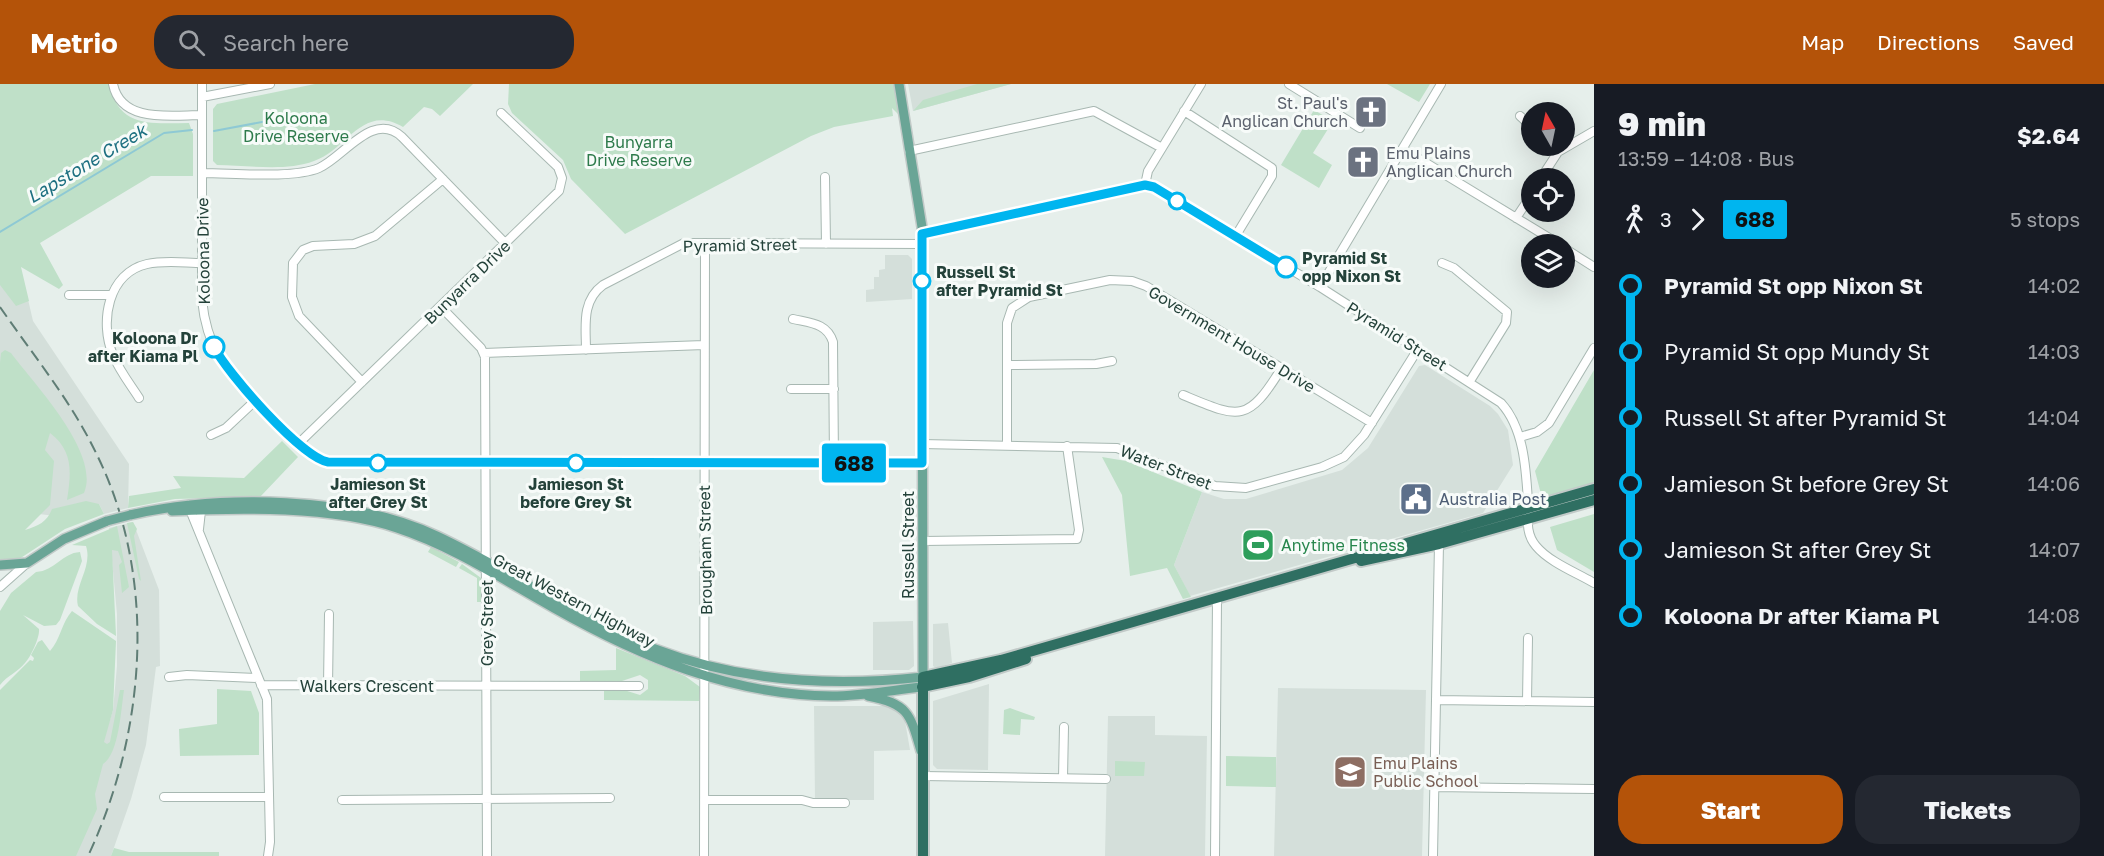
<!DOCTYPE html>
<html lang="en">
<head>
<meta charset="utf-8">
<style>
  body { margin:0; font-family:"Golos Text",sans-serif; background:#242831; color:#f1f3f6; height:100vh; display:flex; flex-direction:column; font-size:22px; white-space:nowrap }
  * { box-sizing:border-box; margin:0 }
  p { font-size:20px; color:#9ea1a6 }
  .icon { flex:none; width:33px; height:33px; fill:none; stroke:currentColor; stroke-width:2; stroke-linecap:round; stroke-linejoin:round }
  .map { position:relative; flex:1; overflow:hidden }
  .sheet { display:flex; flex-direction:column; background:#171b24; width:510px }
  .sheet>* { flex:none }
  .badge { padding:0 12px; border-radius:4px; font-size:21px; line-height:39px }
  .needle { width:39px; rotate:351deg }
  .fabs { position:absolute; left:1521px; top:18px; display:grid; gap:12px }
  .fabs a { display:grid; place-items:center; width:54px; height:54px; border-radius:50%; background:#171b24; box-shadow:0 6px 24px #0002; font-size:30px }
  .map>.badge { position:absolute; translate:-50% -50%; box-shadow:0 0 0 3px #fff }
  .legs { display:flex; align-items:center; gap:9px; height:66px; padding:0 24px; font-size:20px }
  .legs p { margin-inline-start:auto }
  .headline { display:flex; align-items:center; justify-content:space-between; height:102px; padding:0 24px }
  h1 { font-size:33px; font-weight:800; line-height:45px }
  .action { display:flex; gap:12px; margin-top:auto; padding:12px 24px }
  .action a { flex:1; height:69px; border-radius:24px; background:#b45309; color:#fff; font-size:24px; font-weight:800; line-height:69px; text-align:center }
  .action a+a { background:#242831; color:#f1f3f6 }
  ul { padding:0 24px; list-style:none }
  li { display:flex; align-items:center; gap:21px; height:66px; font-size:22px }
  li i { display:grid; place-items:center; width:9px; height:100%; margin:0 8px; background:currentColor }
  li i::after { content:''; width:15px; height:15px; margin:-8px; border:4px solid; border-radius:50%; background:#171b24 }
  li p { margin-inline-start:auto }
  li:first-child i { background:linear-gradient(#0000 50%,currentColor 0) }
  li:last-child i { background:linear-gradient(currentColor 50%,#0000 0) }
  header { display:flex; align-items:center; gap:36px; box-sizing:border-box; height:84px; padding:0 30px; background:#b45309; color:#fff }
  header strong { font-size:28px }
  nav { display:flex; gap:33px; margin-inline-start:auto; font-size:21px }
  .search { width:420px; height:54px; background:#242831; display:flex; align-items:center; gap:15px; box-sizing:border-box; padding:0 21px; border-radius:24px; color:#9ea1a6; font-size:22px }
  main { display:flex; flex:1; min-height:0 }
  .map>svg:first-child { display:block }
  .built { fill:#d4dfda }
  .green { fill:#bfe0c8 }
  .lines { fill:none; stroke-linecap:round; stroke-linejoin:round }
  .stream { stroke:#8ec9d4; stroke-width:2 }
  .minor-casing { stroke:#a8b8b2; stroke-width:10 }
  .major-casing { stroke:#c2cac8; stroke-width:12 }
  .highway-casing { stroke:#c2cac8; stroke-width:14 }
  .minor { stroke:#fff; stroke-width:8 }
  .major { stroke:#6aa596; stroke-width:9 }
  .highway { stroke:#2f6f62; stroke-width:10 }
  .rail { stroke:#5f7d75; stroke-width:2; stroke-dasharray:12 6; stroke-linecap:butt }
  .major-bridge-casing { stroke:#c2cac8; stroke-width:12; stroke-linecap:butt }
  .major-bridge { stroke:#6aa596; stroke-width:9 }
  .line-1-casing { stroke:#fff; stroke-width:14 }
  .line-1 { stroke:#00b5ef; stroke-width:9 }
  .stop-1-dot { fill:#fff; stroke:#00b5ef; stroke-width:3 }
  .labels { text-anchor:middle; stroke-width:6; stroke-linejoin:round; paint-order:stroke }
  .worship-label { font-size:16px; fill:#5b616d; stroke:#f7fbf9; text-anchor:end }
  .park-label { font-size:16px; fill:#2d7a4b; stroke:#f7fbf9 }
  .street-label { font-size:16px; fill:#24423a; stroke:#f7fbf9 }
  .stop-label { font-size:16px; font-weight:bold; fill:#24423a; stroke:#f7fbf9; text-anchor:start }
  .service-label { font-size:16px; fill:#4e5e75; stroke:#f7fbf9; text-anchor:start }
  .leisure-label { font-size:16px; fill:#27864d; stroke:#f7fbf9; text-anchor:start }
  .education-label { font-size:16px; fill:#785e54; stroke:#f7fbf9; text-anchor:start }
  .water-label { font-size:18px; font-style:italic; fill:#1c6f80; stroke:#f7fbf9 }
</style>
</head>
<body>
<header>
<strong>Metrio</strong>
<div class="search"><svg class="icon" aria-label="search" viewBox="0 0 24 24"><circle cx="10" cy="10" r="6"/><path d="M15 15l6 6"/></svg>Search here</div>
<nav><a>Map</a><a>Directions</a><a>Saved</a></nav>
</header>
<main>
<div class="map">
<svg width="1594" height="772" viewBox="0 0 1594 772">
  <rect width="100%" height="100%" fill="#e6efeb"/>
  <path class="built" d="M908,0H1011L913,27Z
    M0,124L11,142L33,237L129,380L128,424L104,430L99,420L56,432L39,430L0,296Z
    M885,171H908L912,175V215L866,218V206L874,205V193H879V186L885,185Z
    M1425,281L1490,322L1498,330L1508,346L1513,381L1483,429L1190,512L1174,481L1202,408L1224,415H1246L1342,386L1368,364L1419,282Z
    M133,438L159,506L160,582L156,583L146,661L131,715L111,772H67L113,626L117,582V530L109,444Z
    M913,537L914,582L909,586H873V538Z
    M948,539L952,579L936,584L933,582V540Z
    M989,600L988,686L937,685L933,681V617Z
    M1278,604L1426,606L1422,772H1274Z
    M814,622H885L897,627L905,637L910,666L874,667V716H815Z
    M1108,632H1155V651L1207,652L1205,772H1105Z"/>
  <path class="green" d="M0,0H109C119,45 152,39 189,39L193,50V92H151L40,159L63,201L59,205L21,183L29,217L16,222L0,201Z
    M315,0H473L440,32L432,25L424,23L403,43C362,19 347,66 314,77C285,88 247,81 217,81L213,77V25L217,20Z
    M509,0H895L898,30L892,24L893,32L834,43L811,52L625,150L571,95L563,76L512,29L508,20Z
    M977,0H1011L913,27L923,16Z
    M1387,0H1430L1419,18Z
    M1314,26L1333,37L1313,69L1332,81L1319,104L1281,81Z
    M5,266L11,269C34,300 101,369 84,409L67,416C71,390 74,367 50,349L45,366L54,377L50,421L25,446C38,442 47,438 52,425L86,417L99,420L104,430L65,445L13,479L0,478V279L1,269Z
    M1594,286V399L1542,414L1535,387Z
    M282,357L298,373L260,413L175,415L128,424L129,412L181,404L173,392L244,394Z
    M1102,373L1126,377L1202,408L1174,481L1191,513L1183,515L1167,484L1130,492L1122,411Z
    M1594,430V488L1557,466L1550,443Z
    M133,438L137,445L134,452L141,497L139,495L127,439Z
    M117,442L129,503L122,509L119,481L122,478L118,467L112,466L116,552L97,540L78,522C73,502 93,483 86,462L72,461Z
    M431,463L459,478L456,483L428,468Z
    M80,468L82,477L60,536L56,541L44,542L23,531L39,545C40,553 31,573 25,579C18,588 8,591 0,601V527L11,509L36,488C55,487 62,469 80,468Z
    M462,480L481,494L482,518H477V494L459,484Z
    M72,527L116,557L113,626L104,658L107,660L110,658L120,606H124C121,625 119,670 103,680L95,710L97,725L76,772H0V606L30,576L33,577L34,574L31,571L38,558L42,556L50,567C60,556 62,538 72,527Z
    M616,564L685,592L700,603L699,617L604,616V606H624L640,611L648,605V596L640,591L622,597H580V587L616,586Z
    M217,605L251,607L259,629V671L180,672L179,645L217,640Z
    M1010,624L1035,633L1034,636L1021,635L1020,651L1003,650L1004,626Z
    M1226,672L1276,673V703L1226,702Z
    M1115,677L1145,678L1144,692H1115Z
    M114,764L129,768H219V772H111Z"/>
  <g class="lines">
    <path class="stream" d="M214,47L310,29
      M0,148L164,49L192,46"/>
    <g class="minor-casing">
      <path id="minor" d="M113,0C121,40 172,31 202,31
        M202,0V216C204,236 209,255 219,273C231,293 295,362 314,373C322,378 331,379 340,379H922
        M1289,0L1360,44
        M202,13L270,0
        M1184,27L1272,84V92L1235,153
        M1520,32L1532,43
        M1403,65L1559,160
        M909,67L1094,27L1162,64
        M203,89C233,89 293,95 319,84C344,73 373,26 402,53L506,160
        M825,93L826,160
        M1541,94L1558,68L1594,47
        M1145,101L1148,87L1201,0
        M1516,134L1532,110
        M922,149L1137,102L1154,103L1320,203L1501,319C1524,344 1526,385 1528,418C1528,434 1525,449 1536,462C1549,478 1577,489 1594,499
        M1564,164L1594,183
        M1442,179L1454,184L1507,228L1506,239L1470,297
        M1320,203L1441,0
        M69,211H111
        M441,223L481,264L485,273L487,772
        M793,235C810,239 827,239 833,258L834,379
        M586,266C586,243 581,217 603,201L684,159L922,160
        M484,269L704,261
        M1007,281L1096,280L1112,277
        M362,298L299,232L292,213L293,179L303,166L313,162L354,160L375,152L443,95
        M791,305H834
        M1183,311C1239,334 1247,340 1281,285
        M139,314C130,300 119,286 113,271C99,238 108,189 147,180C165,176 185,179 203,179
        M211,351L226,344L256,316
        M1520,353L1537,348L1549,339L1594,264
        M298,360L559,107L562,94L558,83L501,29
        M922,360L1117,364L1215,402L1246,404L1322,383L1344,373L1364,351L1418,265
        M1007,361V239L1012,224L1029,213L1110,196L1132,197L1146,202L1372,339
        M188,421L267,615L270,758L268,772
        M199,445L201,427
        M923,457L1077,455L1079,446L1067,362
        M0,503L27,479
        M169,593L187,591L258,594
        M261,601L639,602
        M328,602L329,530
        M1436,616L1594,618
        M1527,617L1528,554
        M923,692L1106,695
        M1063,694L1064,643
        M1434,703L1594,705
        M164,713H269
        M342,716L610,714
        M704,716H802L813,719H845
        M704,772L705,159
        M1215,772L1217,515
        M1433,772L1439,460"/>
    </g>
    <g class="major-casing">
      <path id="major" d="M172,427C240,424 331,422 397,444C452,462 504,496 554,524C641,573 731,611 832,612C862,612 893,606 922,603
        M130,431C221,410 352,412 437,452C512,487 578,535 655,565C741,598 832,603 923,593L922,143L899,0
        M0,481L27,479L64,455L107,437
        M868,612C908,620 910,629 921,667"/>
    </g>
    <g class="highway-casing">
      <path id="highway" d="M1361,477L1439,460L1594,416
        M922,603L969,593L1026,575
        M923,772V593L1001,576L1594,405"/>
    </g>
    <use href="#minor" class="minor"/>
    <use href="#major" class="major"/>
    <use href="#highway" class="highway"/>
    <path class="rail" d="M0,223C33,271 72,318 97,371C158,495 146,649 88,772"/>
    <g class="major-bridge-casing">
      <path id="major-bridge" d="M107,437L130,431"/>
    </g>
    <use href="#major-bridge" class="major-bridge"/>
  </g>
  <g class="lines">
    <g class="line-1-casing">
      <path id="line-1" d="M214,263C227,289 302,374 328,378L922,379V150L1145,101L1154,103L1286,183"/>
    </g>
    <use href="#line-1" class="line-1"/>
  </g>
  <defs>
    <g id="church-square" transform="scale(1.725)"><rect x="-9" y="-9" width="18" height="18" rx="4" fill="#6b7280" stroke="#f7fbf9"/><path d="M-1.2-6h2.4v3.5h3.3v2.4h-3.3V6h-2.4V-.1h-3.3v-2.4h3.3Z" fill="#fff"/></g>
    <g id="civic-square" transform="scale(1.725)"><rect x="-9" y="-9" width="18" height="18" rx="4" fill="#5c6f8a" stroke="#f7fbf9"/><path d="M-.6-6.5H3V-4.5H.6V-3L4-1V1h2V6H-6V1h2V-1L-.6-3ZM-1.2 2.5V6h2.4V2.5Z" fill="#fff"/></g>
    <g id="stadium-square" transform="scale(1.725)"><rect x="-9" y="-9" width="18" height="18" rx="4" fill="#2e9e5b" stroke="#f7fbf9"/><path d="M0-5a6.5 5 0 1 0 0 10a6.5 5 0 1 0 0-10ZM-3.5-1.8h7v3.6h-7Z" fill="#fff"/></g>
    <g id="school-square" transform="scale(1.725)"><rect x="-9" y="-9" width="18" height="18" rx="4" fill="#8d6e63" stroke="#f7fbf9"/><path d="M0-5L7-2L0 1L-7-2ZM-4 1L0 2.5L4 1V4Q0 6-4 4Z" fill="#fff"/></g>
  </defs>
  <g fill-rule="evenodd">
    <use href="#church-square" x="1371" y="28"/>
    <use href="#church-square" x="1363" y="78"/>
    <use href="#civic-square" x="1416" y="415"/>
    <use href="#stadium-square" x="1258" y="461"/>
    <use href="#school-square" x="1350" y="688"/>
  </g>
  <g class="stop-1-dot">
    <circle cx="1177" cy="117" r="8"/>
    <circle cx="1286" cy="183" r="10"/>
    <circle cx="922" cy="197" r="8"/>
    <circle cx="214" cy="263" r="10"/>
    <circle cx="378" cy="379" r="8"/>
    <circle cx="576" cy="379" r="8"/>
  </g>
  <g class="labels">
    <g class="worship-label">
      <text x="1348" y="25">St. Paul's<tspan x="1348" dy="18">Anglican Church</tspan></text>
      <text x="1386" y="75" text-anchor="start">Emu Plains<tspan x="1386" dy="18">Anglican Church</tspan></text>
    </g>
    <g class="park-label">
      <text x="296" y="40">Koloona<tspan x="296" dy="18">Drive Reserve</tspan></text>
      <text x="639" y="64">Bunyarra<tspan x="639" dy="18">Drive Reserve</tspan></text>
    </g>
    <g class="street-label">
      <text transform="translate(740 161) rotate(-1)" y="6">Pyramid Street</text>
      <text transform="translate(203 167) rotate(-91)" y="6">Koloona Drive</text>
      <text transform="translate(467 198) rotate(-44)" y="6">Bunyarra Drive</text>
      <text transform="translate(1397 252) rotate(32)" y="6">Pyramid Street</text>
      <text transform="translate(1232 255) rotate(31)" y="6">Government House Drive</text>
      <text transform="translate(1166 383) rotate(21)" y="6">Water Street</text>
      <text transform="translate(908 461) rotate(-90)" y="6">Russell Street</text>
      <text transform="translate(705 466) rotate(-91)" y="6">Brougham Street</text>
      <text transform="translate(574 516) rotate(28)" y="6">Great Western Highway</text>
      <text transform="translate(487 539) rotate(-90)" y="6">Grey Street</text>
      <text x="367" y="608">Walkers Crescent</text>
    </g>
    <g class="stop-label">
      <text x="1302" y="180">Pyramid St<tspan x="1302" dy="18">opp Nixon St</tspan></text>
      <text x="936" y="194">Russell St<tspan x="936" dy="18">after Pyramid St</tspan></text>
      <text x="198" y="260" text-anchor="end">Koloona Dr<tspan x="198" dy="18">after Kiama Pl</tspan></text>
      <text x="378" y="406" text-anchor="middle">Jamieson St<tspan x="378" dy="18">after Grey St</tspan></text>
      <text x="576" y="406" text-anchor="middle">Jamieson St<tspan x="576" dy="18">before Grey St</tspan></text>
    </g>
    <g class="service-label">
      <text x="1439" y="421">Australia Post</text>
    </g>
    <g class="leisure-label">
      <text x="1281" y="467">Anytime Fitness</text>
    </g>
    <g class="education-label">
      <text x="1373" y="685">Emu Plains<tspan x="1373" dy="18">Public School</tspan></text>
    </g>
    <g class="water-label">
      <text transform="translate(87 80) rotate(-31)" y="6">Lapstone Creek</text>
    </g>
  </g>
</svg>
<div class="fabs">
<a><svg class="needle" viewBox="-14 -14 28 28"><path d="M0-13l5 13h-10z" fill="#e53935"/><path d="M0 13l5-13h-10z" fill="#9ea1a6"/></svg></a>
<a><svg class="icon" aria-label="locate" viewBox="0 0 24 24"><circle cx="12" cy="12" r="6"/><path d="M12 2v4M12 18v4M2 12h4M18 12h4"/></svg></a>
<a><svg class="icon" aria-label="layers" viewBox="0 0 24 24"><path d="M12 4l9 5-9 5-9-5zM3 14l9 5 9-5"/></svg></a>
</div>
<b class="badge" style="left:854px;top:379px;background:#00b5ef;color:#111">688</b>
</div>
<section class="sheet">
<div class="headline"><div><h1>9 min</h1><p>13:59 – 14:08 · Bus</p></div><b>$2.64</b></div>
<div class="legs"><svg class="icon" aria-label="walk" viewBox="0 0 24 24"><circle cx="13" cy="4" r="2"/><path d="M13 8l-2 6 4 7M11 14l-3 7M7 12l3-4h3l4 4"/></svg>3<svg class="icon" aria-label="forward" viewBox="0 0 24 24"><path d="M9 5l7 7-7 7"/></svg><b class="badge" style="background:#00b5ef;color:#111">688</b><p>5 stops</p></div>
<ul>
<li><i style="color:#00b5ef"></i><b>Pyramid St opp Nixon St</b><p>14:02</p></li>
<li><i style="color:#00b5ef"></i><span>Pyramid St opp Mundy St</span><p>14:03</p></li>
<li><i style="color:#00b5ef"></i><span>Russell St after Pyramid St</span><p>14:04</p></li>
<li><i style="color:#00b5ef"></i><span>Jamieson St before Grey St</span><p>14:06</p></li>
<li><i style="color:#00b5ef"></i><span>Jamieson St after Grey St</span><p>14:07</p></li>
<li><i style="color:#00b5ef"></i><b>Koloona Dr after Kiama Pl</b><p>14:08</p></li>
</ul>
<div class="action"><a>Start</a><a>Tickets</a></div>
</section>
</main>
</body>
</html>
